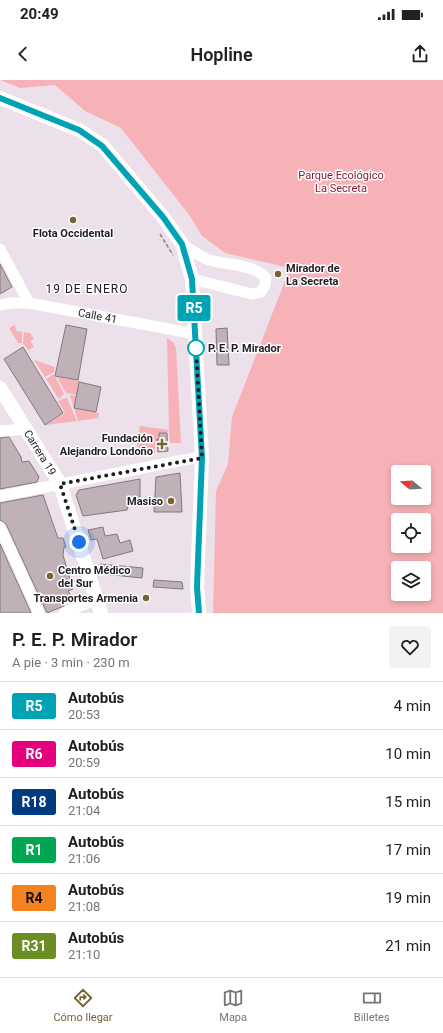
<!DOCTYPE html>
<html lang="es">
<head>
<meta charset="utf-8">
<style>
  body { margin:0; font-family:Roboto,sans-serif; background:#f2f2f2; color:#202124; height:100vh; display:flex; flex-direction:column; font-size:15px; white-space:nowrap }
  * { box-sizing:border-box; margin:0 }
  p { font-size:13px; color:#757577 }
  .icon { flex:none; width:22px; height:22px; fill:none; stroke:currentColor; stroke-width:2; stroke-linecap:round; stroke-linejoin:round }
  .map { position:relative; height:533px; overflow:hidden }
  .drawer { display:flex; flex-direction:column; background:#fff; flex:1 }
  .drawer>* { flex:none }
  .badge { padding:0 8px; border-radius:3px; font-size:14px; line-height:26px }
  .needle { width:26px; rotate:288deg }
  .fabs { position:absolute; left:391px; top:385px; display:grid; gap:8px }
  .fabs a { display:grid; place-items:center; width:40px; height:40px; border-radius:4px; background:#fff; box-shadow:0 2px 6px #0003; font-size:20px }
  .you { position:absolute; width:20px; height:20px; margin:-10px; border:3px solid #fff; border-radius:50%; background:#1a73e8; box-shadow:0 0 0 6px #1a73e833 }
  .map>.badge { position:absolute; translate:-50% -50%; box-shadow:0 0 0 2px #fff }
  .round { display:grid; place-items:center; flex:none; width:42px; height:42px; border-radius:4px; background:#f2f2f2 }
  .headline { display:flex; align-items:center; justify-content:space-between; height:68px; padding:0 12px }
  h1 { font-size:19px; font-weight:600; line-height:30px }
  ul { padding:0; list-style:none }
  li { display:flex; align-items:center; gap:12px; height:48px; padding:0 12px; border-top:1px solid #e0e0e0 }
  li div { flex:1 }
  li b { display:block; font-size:15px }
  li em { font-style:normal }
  li .badge { min-width:44px; font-weight:700; text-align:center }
  .status { display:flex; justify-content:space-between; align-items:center; height:28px; padding:0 20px; background:#fff; direction:ltr }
  .status svg { height:11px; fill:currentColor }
  header { display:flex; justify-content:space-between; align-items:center; height:52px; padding:0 12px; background:#fff; font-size:18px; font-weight:600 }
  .tabs { display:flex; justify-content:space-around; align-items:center; height:56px; border-top:1px solid #e0e0e0; background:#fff; font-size:11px; color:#757577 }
  .tabs a { display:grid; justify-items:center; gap:2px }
  .tabs .on { color:#7a6333 }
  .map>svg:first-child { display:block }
  .green { fill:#f7b2b7; fill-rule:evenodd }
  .building { fill:#bfb1b7; stroke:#84787d }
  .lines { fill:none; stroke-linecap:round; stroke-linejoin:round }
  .path { stroke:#867f86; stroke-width:1.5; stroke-dasharray:4 2; stroke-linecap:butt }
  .minor { stroke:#fff; stroke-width:11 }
  .major { stroke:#fff; stroke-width:14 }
  .line-casing { stroke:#fff; stroke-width:9 }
  .line { stroke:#00a3b4; stroke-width:6 }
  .walk { stroke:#201c20; stroke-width:4; stroke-dasharray:0 7.2 }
  .poi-dot { fill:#7a6333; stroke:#fff; stroke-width:1.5 }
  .stop-dot { fill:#fff; stroke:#00a3b4; stroke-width:2 }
  .labels { text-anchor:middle; stroke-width:3; stroke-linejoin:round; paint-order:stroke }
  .park-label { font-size:11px; fill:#8a1d36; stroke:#fff }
  .poi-label { font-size:11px; font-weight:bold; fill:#201c20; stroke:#fff; text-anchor:end }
  .street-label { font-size:11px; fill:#201c20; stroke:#fff }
  .stop-label { font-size:11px; font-weight:bold; fill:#201c20; stroke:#fff; text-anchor:start }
  .neighbourhood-label { font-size:12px; letter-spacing:1px; fill:#201c20; stroke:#fff }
</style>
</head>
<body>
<div class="status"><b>20:49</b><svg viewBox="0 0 49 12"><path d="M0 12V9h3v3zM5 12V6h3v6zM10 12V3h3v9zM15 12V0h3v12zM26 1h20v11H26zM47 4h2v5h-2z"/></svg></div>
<header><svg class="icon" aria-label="back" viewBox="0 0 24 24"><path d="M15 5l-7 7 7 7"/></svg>Hopline<svg class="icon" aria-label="share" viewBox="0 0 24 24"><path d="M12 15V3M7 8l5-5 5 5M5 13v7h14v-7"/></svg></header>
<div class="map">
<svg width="443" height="533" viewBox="0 0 443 533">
  <rect width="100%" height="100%" fill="#ece1eb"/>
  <path class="green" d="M0,0H443V533H213L216,411L228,384L232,337L290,188L225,173L202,156L190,136L121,48L85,31L55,5L20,8ZM398,392H424V418H398ZM398,440H424V466H398ZM398,488H424V514H398Z
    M15,245L16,251L22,252V263H18L9,248Z
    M24,252L30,253L34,259L30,261L34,267L28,270L23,263Z
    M167,258L173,262L176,268L181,363H170L169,350L167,353H159L158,367H155V373L135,377L140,346L169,350Z
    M34,280L55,287L54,292L45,297Z
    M54,294L64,314L59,319L46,299Z
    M57,297L80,301L77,315L66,313Z
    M70,315L77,316L74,328L99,333L98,338L78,341Z
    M65,318H67L77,341L46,345L65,333L58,321Z"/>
  <path class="building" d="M0,184L12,207L0,214Z
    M66,245L87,249L78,300L55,296Z
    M227,248L229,285H217L216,249Z
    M23,267L63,333L45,345L4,279Z
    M79,302L101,307L96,332L74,328Z
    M159,353H167L168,371L158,372L157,359H159Z
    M9,357L21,377L22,382L29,381L39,397L37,402L0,409V358Z
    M180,393L182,432H154L156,397Z
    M140,399V420L129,421L127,430L83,436L76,415L79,410Z
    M43,415L58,458H63L66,467H64L63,475L73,509L68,511L71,516L61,520L64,526L47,533L6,444L0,440V423Z
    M103,447L105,456L117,454L120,463L130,460L133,471L103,479L97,459L91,460L88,450Z
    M0,464L31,533H0Z
    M100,484L143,488L142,498L103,494Z
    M154,500L182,502L183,509L153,507Z"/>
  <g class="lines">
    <path class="path" d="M160,154L173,175"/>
    <g class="minor">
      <path d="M182,164C191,169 200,177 209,180C226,185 254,184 266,198L265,205L261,212L252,214L192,199"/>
      <path d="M0,169L29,223"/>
      <path id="s1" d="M0,225L11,223H29L196,254"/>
      <path d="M0,351L27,349"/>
      <path d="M0,416L178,381L202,377"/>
      <path d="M0,447L39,533"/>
      <path d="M64,533L97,519"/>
    </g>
    <g class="major">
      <path d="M0,18L79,50L102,65L163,137L182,164L192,199L202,377L197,507L199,533"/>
      <path id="s2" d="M0,308L60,404L101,533"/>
    </g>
  </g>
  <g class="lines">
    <g class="line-casing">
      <path id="line" d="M0,18L79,50L102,66L163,137L182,164L192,199L202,378L197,507L199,533"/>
    </g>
    <use href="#line" class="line"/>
    <path class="walk" d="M79,462L60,404L202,378L196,268"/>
  </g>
  <g class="poi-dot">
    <circle cx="73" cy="140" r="4"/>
    <circle cx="278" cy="194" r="4"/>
    <path d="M160 358h4v4h4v4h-4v4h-4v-4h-4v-4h4z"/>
    <circle cx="171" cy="421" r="4"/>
    <circle cx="50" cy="496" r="4"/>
    <circle cx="146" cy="518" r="4"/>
  </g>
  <circle class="stop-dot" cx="196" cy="268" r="8"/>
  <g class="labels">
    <g class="park-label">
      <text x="341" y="99">Parque Ecológico<tspan x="341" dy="13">La Secreta</tspan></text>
    </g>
    <g class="poi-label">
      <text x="73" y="157" text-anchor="middle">Flota Occidental</text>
      <text x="286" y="192" text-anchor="start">Mirador de<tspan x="286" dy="13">La Secreta</tspan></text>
      <text x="153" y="362">Fundación<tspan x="153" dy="13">Alejandro Londoño</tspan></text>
      <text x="163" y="425">Masiso</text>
      <text x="58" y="494" text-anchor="start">Centro Médico<tspan x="58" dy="13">del Sur</tspan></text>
      <text x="138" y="522">Transportes Armenia</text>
    </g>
    <g class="street-label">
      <text dy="4" stroke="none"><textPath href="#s1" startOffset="99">Calle 41</textPath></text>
      <text dy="4" stroke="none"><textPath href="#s2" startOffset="76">Carrera 19</textPath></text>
    </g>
    <g class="stop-label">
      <text x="208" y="272">P. E. P. Mirador</text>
    </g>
    <g class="neighbourhood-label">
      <text x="87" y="213">19 DE ENERO</text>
    </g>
  </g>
</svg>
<div class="fabs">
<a><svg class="needle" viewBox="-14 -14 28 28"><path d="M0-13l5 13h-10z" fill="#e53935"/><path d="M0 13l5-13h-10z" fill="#757577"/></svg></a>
<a><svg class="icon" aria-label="locate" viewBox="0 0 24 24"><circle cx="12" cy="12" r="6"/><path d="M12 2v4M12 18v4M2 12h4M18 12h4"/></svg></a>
<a><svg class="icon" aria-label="layers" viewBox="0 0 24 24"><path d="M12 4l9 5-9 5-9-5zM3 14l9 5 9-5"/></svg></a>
</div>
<div class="you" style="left:79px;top:462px"></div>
<b class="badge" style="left:194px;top:228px;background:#00a3b4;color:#fff">R5</b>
</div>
<section class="drawer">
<div class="headline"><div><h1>P. E. P. Mirador</h1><p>A pie · 3 min · 230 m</p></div><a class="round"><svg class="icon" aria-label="heart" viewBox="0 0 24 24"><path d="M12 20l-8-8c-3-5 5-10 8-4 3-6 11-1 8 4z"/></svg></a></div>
<ul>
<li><span class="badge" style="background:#00a3b4;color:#fff">R5</span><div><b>Autobús</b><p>20:53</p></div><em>4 min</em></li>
<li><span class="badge" style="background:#e6007e;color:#fff">R6</span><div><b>Autobús</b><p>20:59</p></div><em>10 min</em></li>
<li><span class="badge" style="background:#003b80;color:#fff">R18</span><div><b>Autobús</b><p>21:04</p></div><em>15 min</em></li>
<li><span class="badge" style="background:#00a651;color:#fff">R1</span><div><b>Autobús</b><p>21:06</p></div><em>17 min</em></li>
<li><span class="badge" style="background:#f58220;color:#111">R4</span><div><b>Autobús</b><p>21:08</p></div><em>19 min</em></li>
<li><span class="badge" style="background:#6b8e23;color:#fff">R31</span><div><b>Autobús</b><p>21:10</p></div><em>21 min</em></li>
</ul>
</section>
<nav class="tabs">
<a class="on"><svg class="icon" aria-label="directions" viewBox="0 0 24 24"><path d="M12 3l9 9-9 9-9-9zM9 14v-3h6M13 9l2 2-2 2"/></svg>Cómo llegar</a>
<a><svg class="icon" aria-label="map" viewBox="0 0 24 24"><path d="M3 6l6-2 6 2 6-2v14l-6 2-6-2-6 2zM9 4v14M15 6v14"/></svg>Mapa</a>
<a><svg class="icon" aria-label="tickets" viewBox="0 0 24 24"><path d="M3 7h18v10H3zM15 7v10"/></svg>Billetes</a>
</nav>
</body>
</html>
